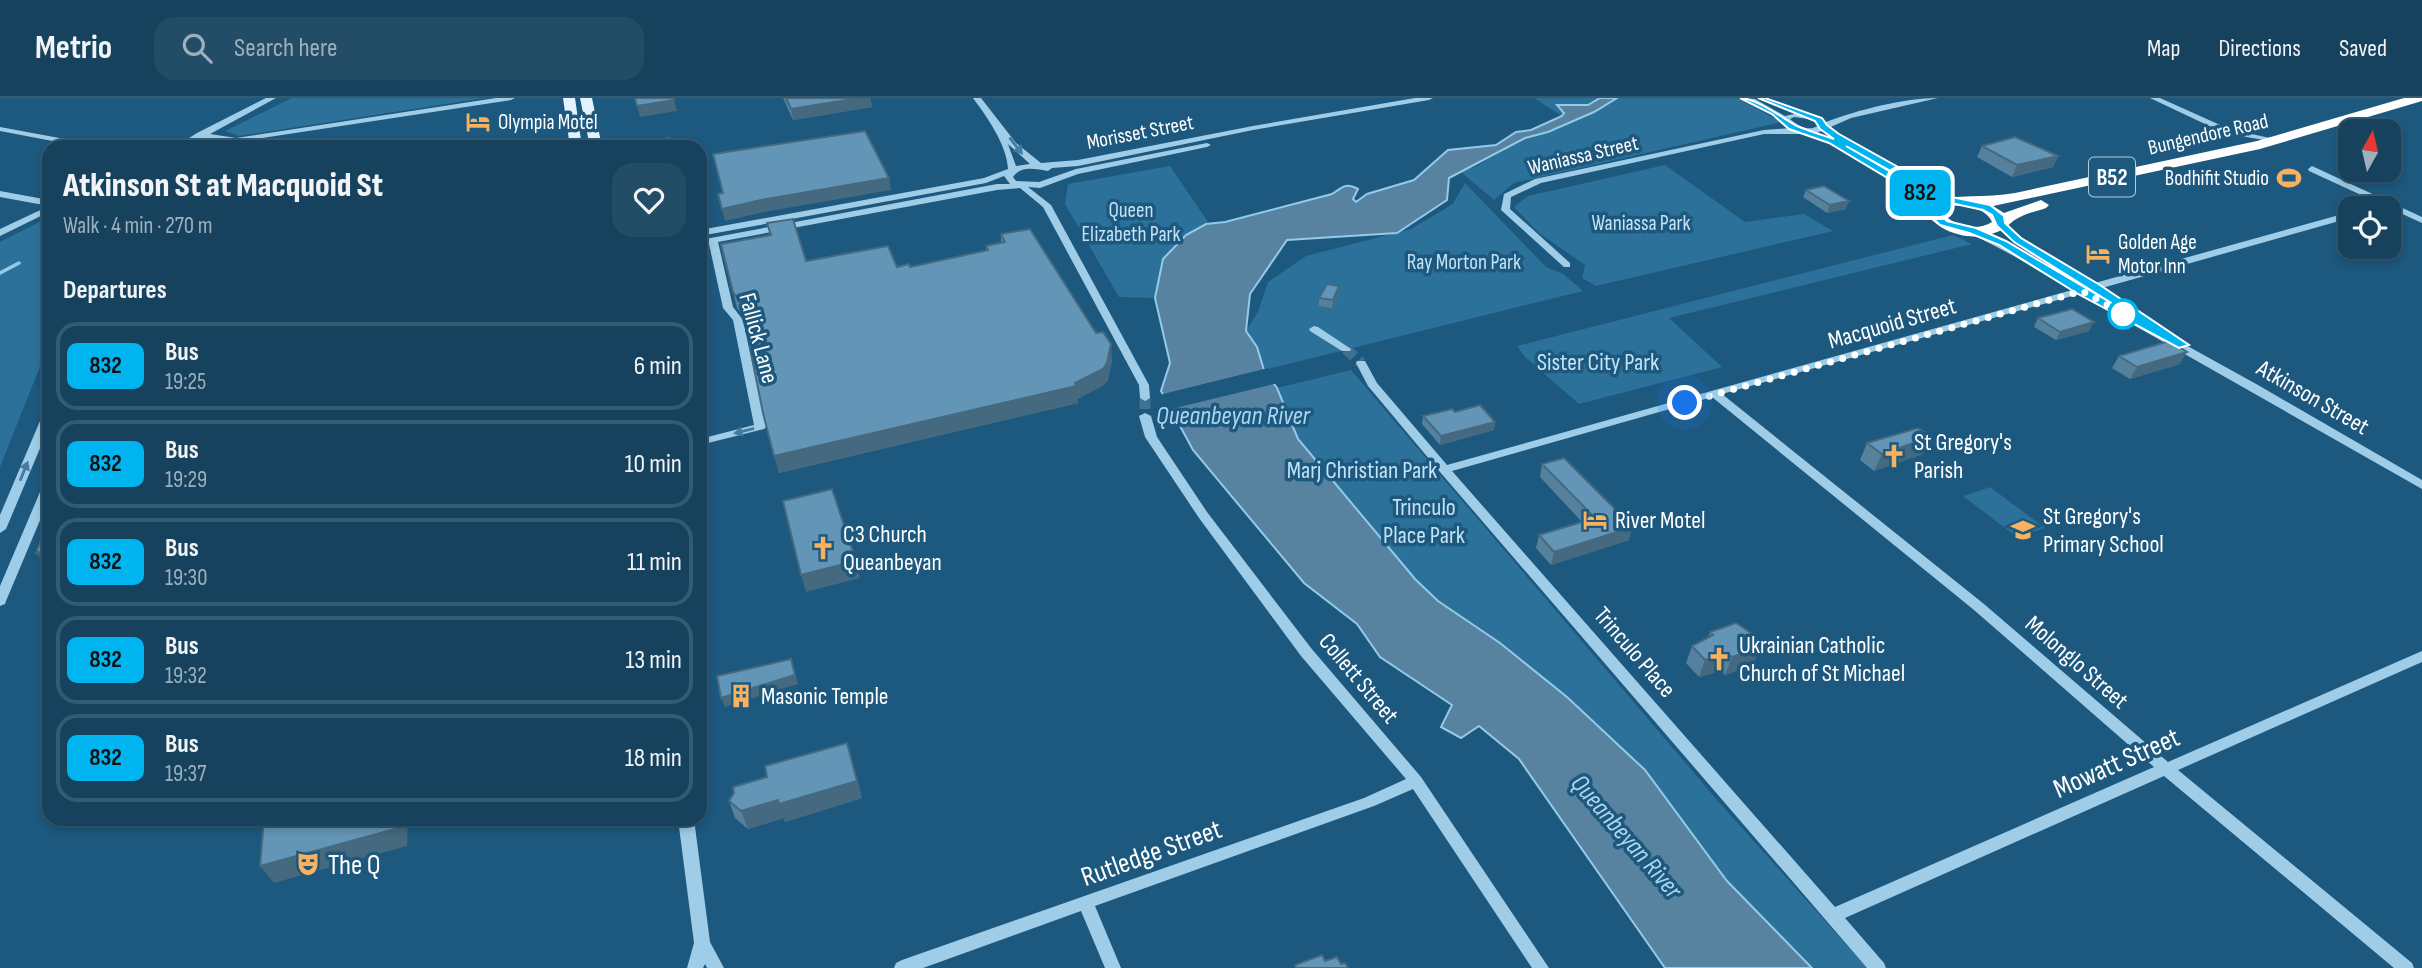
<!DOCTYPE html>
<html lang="en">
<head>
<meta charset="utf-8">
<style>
  body { margin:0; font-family:"Sofia Sans Condensed",sans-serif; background:#234d67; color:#f1f3f6; height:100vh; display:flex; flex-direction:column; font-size:26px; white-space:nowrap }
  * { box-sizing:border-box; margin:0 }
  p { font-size:23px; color:#9eb0bc }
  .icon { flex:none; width:38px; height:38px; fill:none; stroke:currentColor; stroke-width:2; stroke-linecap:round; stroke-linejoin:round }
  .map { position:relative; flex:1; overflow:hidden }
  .sheet { position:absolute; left:42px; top:42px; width:665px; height:686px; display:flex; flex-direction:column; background:#16425e; border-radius:21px; box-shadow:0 4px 10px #0003,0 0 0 2px #355b73 }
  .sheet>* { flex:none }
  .badge { padding:0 14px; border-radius:10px; font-size:24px; line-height:46px }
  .needle { width:46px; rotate:8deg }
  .controls { position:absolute; left:2338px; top:21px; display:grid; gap:14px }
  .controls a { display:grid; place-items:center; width:63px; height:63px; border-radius:14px; background:#16425e; box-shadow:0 4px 10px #0003,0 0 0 2px #355b73; font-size:35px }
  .you { position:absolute; width:35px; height:35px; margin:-18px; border:5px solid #fff; border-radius:50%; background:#1a73e8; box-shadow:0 0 0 10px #1a73e833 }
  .map>.badge { position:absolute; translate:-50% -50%; box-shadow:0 0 0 4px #fff }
  h2 { padding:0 21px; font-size:26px; line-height:63px }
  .round { display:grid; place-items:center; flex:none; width:74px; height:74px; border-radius:21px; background:#234d67 }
  .headline { display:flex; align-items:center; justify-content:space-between; height:119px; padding:0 21px }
  h1 { font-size:33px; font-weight:800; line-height:52px }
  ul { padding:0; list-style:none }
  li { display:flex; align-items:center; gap:21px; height:88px; margin:0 14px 10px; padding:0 7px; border:4px solid #355b73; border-radius:21px }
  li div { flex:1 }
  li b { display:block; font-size:26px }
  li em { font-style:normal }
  li .badge { min-width:77px; font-weight:700; text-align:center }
  header { display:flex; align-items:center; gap:42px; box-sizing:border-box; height:98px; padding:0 35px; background:#16425e; border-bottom:2px solid #355b73 }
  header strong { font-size:33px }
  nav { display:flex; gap:38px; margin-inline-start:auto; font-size:24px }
  .search { width:490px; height:63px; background:#234d67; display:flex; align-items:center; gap:18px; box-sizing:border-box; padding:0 24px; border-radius:21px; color:#9eb0bc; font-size:26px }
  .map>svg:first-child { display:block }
  .green { fill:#2c719a }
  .water { fill:#5883a0; stroke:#93caea; stroke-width:2 }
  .pier { fill:#1d587e }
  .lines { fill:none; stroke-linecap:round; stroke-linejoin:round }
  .stream { stroke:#93caea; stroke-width:3.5 }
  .minor-tunnel { stroke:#3f7191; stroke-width:11; stroke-dasharray:11 6; stroke-linecap:butt }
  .minor { fill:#9fcde8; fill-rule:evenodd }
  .major { fill:#e2f2fe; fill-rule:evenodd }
  .highway { fill:#fff; fill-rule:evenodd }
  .wall { fill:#55819d }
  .shaded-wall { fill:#45697f }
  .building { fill:#6396b6; stroke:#45697f; stroke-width:2 }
  .oneway { fill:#447b9e }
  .line { fill:#00b5ef; stroke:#fff; stroke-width:2; fill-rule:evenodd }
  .walk { stroke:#fff; stroke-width:7; stroke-dasharray:0 12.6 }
  .stop-dot { fill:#fff; stroke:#00b5ef; stroke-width:3.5 }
  .labels { text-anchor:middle; stroke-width:7; stroke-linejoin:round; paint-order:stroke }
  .far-poi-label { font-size:21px; fill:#fff; stroke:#1d587e; text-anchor:start }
  .far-street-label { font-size:21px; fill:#fff; stroke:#1d587e }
  .far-park-label { font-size:21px; fill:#c3e3f6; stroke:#1d587e }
  .shield { fill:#1d587e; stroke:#bbcdd8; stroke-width:2 }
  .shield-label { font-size:23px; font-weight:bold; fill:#fff }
  .street-label { font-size:24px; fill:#fff; stroke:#1d587e }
  .park-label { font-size:24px; fill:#c3e3f6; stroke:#1d587e }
  .poi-label { font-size:24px; fill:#fff; stroke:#1d587e; text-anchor:start }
  .water-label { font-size:26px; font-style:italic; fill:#abd6f0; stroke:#1d587e }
  .near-street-label { font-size:28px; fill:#fff; stroke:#1d587e }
  .near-poi-label { font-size:28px; fill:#fff; stroke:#1d587e; text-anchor:start }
</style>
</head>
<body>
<header>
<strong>Metrio</strong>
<div class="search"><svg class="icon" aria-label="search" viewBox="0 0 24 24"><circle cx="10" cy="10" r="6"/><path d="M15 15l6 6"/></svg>Search here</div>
<nav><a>Map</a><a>Directions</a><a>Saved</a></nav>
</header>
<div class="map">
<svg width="2422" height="870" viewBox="0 0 2422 870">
  <rect width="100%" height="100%" fill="#1d587e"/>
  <path class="green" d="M292,0H484L239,38L225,33Z
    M1534,0H1600L1588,7H1558L1565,15L1562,18Z
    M1617,0H1737L1782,24L1514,85L1494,102L1461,74L1477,68L1525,40L1548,34L1594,14Z
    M1665,67L1745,124L1804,116L1833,133L1596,188L1582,180L1585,167L1539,135L1514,109L1528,98Z
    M1170,68L1208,124L1186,137L1163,161L1155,200L1119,199L1065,106L1068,86Z
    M1465,85L1546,169L1563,176L1583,193L1264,272L1257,249L1246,233L1258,214L1268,184L1306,158L1411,131L1453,106Z
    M49,119V246L0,369V144Z
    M1953,137L1972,146L1669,220L1722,269L1579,306L1525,259L1517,248Z
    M1351,272L1717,702L1867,870H1812L1727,783L1645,672L1567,599L1500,545L1438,503L1415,481L1298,341L1277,290Z
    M1990,389L2045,430L2017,439L1963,398Z"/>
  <path class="water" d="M1600,0H1617L1594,14L1548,34L1525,40L1449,80L1447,102L1397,135L1287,142L1250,196L1246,233L1257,249L1264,272L1277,290L1298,341L1415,481L1438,503L1500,545L1567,599L1645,672L1727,783L1812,870H1665L1519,661L1479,628L1461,640L1441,629L1452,607L1380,559L1357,526L1304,485L1193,352L1161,293L1170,265L1155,200L1163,161L1186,137L1206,126L1225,124L1332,96C1342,90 1344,84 1358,91L1353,101L1356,104L1367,96L1414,82L1448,52L1496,47L1516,34L1531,32L1562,18L1564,15L1557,7H1588Z"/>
  <path class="pier" d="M1268,270L1278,285L1167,312L1159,297Z"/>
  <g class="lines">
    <path class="stream" d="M0,175L19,165"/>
    <path class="minor-tunnel" d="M1346,251L1361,265
      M1145,300V318"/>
    <path class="minor" d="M266,0H276L210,36L236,40L496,0H515L511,2L236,44L203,40L185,49H175L197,35Z
      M973,0H981L1016,45L1041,65L1078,62L1253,28L1415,0H1433L1429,2L1253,32L1078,68L1052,70L1048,73C1036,71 1021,67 1013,79L1016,83L1039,84L1076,71L1207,45L1211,47L1207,49L1078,76L1040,90L1028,89L1051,107L1149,287L1150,300L1145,303L1140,300L1139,287L1043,109L1020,90L997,92L718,144L733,209L743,222L766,329L764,331L700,347V341L754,327L733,222L723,210L709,146L700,148V142L997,86H1010L1004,78L986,85L700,138V132L984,80L1008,71C1007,47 987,19 973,0ZM1008,46L1030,66L1016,68Z
      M1741,0L1755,1L1785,18L1803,14L1820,19L1826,24C1858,12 1903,0 1938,0L1851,20L1817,35L1840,44L1926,95L1935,111L1928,113L1920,99L1834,48L1807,36H1764L1541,85L1511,99L1510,111L1570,165V169H1564L1501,112L1504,96L1535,81L1764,32L1792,30L1769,14ZM1794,19L1809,21L1820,27C1808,34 1800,29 1790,21Z
      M2150,0H2160L2229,31L2279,42L2275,44L2224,35Z
      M0,29L97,47L101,49H84L0,33Z
      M2312,68L2422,119V125L2309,73L2308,71Z
      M1917,82L1953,100L1954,102L1947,104L1914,87L1913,85Z
      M0,93L49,102V108L0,99Z
      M49,108V114L0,138V131Z
      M2350,114V120L2102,190L2125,204V208H2119L2093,192L2088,193L2258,287L2422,382V391L2079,196L1722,296L1984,506L2168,664L2422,553V564L2178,672L2412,865L2414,870H2394L2164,678L1845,820L1884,865L1886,870H1867L1440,374L1368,288L1356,265L1357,263H1365L1377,285L1447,367L2072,192L2012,157L1970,135V131C1989,130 2060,177 2081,189L2086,188L2015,144L1997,128V124H2003L2021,140L2095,185ZM1712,299L1974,512L2154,669L1835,809L1452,373Z
      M1314,228L1318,229L1351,251L1350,253H1342L1310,233L1309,231Z
      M49,313V329L6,431L0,435V417L43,316Z
      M1145,315L1151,318L1157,339L1207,414L1311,550L1421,679L1549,870H1532L1413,691L1374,708L1095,808L1121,870H1105L1081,813L923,870H894L896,865L902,862L1364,700L1406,681L1301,558L1199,420L1145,339L1139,318Z
      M49,383V401L6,503L5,506L0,508V488L43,387Z
      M678,721H694L710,844L724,870H707L705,866L703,870H687L694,845Z"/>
    <path class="major" d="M563,0H575L582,49H570Z
      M580,0H592L602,49H590Z"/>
    <path class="highway" d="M2404,0H2422V3L2260,51L1993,108L2004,115L2041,102L2049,107L2046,110C2038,113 2028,115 2020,119C2011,123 2006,131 1997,134C1970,145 1938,135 1923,111L1929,103C1957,96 1986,100 2015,95L2257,43ZM1950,107C1964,108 1986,109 1992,124C1975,135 1950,127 1939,111Z"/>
  </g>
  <path class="wall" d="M783,0H870L872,9L793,22Z
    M1982,48L2058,58L2053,69L2012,79L1977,59Z
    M1806,92L1846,111L1827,115L1803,99Z
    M767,125L806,163L897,169H910L986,152V148L1001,144V136L1112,262L1108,282L1104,287L1077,301L1078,305L779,375L744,219L737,210L721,146L770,137Z
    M1339,188V196L1332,210L1319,208V200Z
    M2038,220L2089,233L2056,242L2034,229Z
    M2119,258L2180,266L2130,281L2112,270Z
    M1455,314L1495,324L1494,332L1440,347L1422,326L1423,318Z
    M1867,345L1923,356L1874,373L1860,362Z
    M1542,366L1629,442L1551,467L1536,450L1539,437L1582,424L1540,379Z
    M1710,534L1754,544L1753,567L1725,577L1721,573L1699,579L1686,565L1692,548L1708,540Z
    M847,645L862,700L785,724L784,720L748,731L735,720L729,703L767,679Z"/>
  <path class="shaded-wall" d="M859,0H870L872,9L793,22L791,11Z
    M674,2L677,13L640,19L637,8Z
    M2058,58L2053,69L2012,79L2017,67Z
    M889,80L891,92L764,114L725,123L722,111L761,102Z
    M1849,103L1846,111L1827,115L1830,107Z
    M1339,188V196L1332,210L1333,202Z
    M2094,224L2089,233L2056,242L2060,234Z
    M1111,246L1112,262L1108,282L1104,287L1077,301L1078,305L779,375L774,358L1075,285Z
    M2187,254L2180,266L2130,281L2137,269Z
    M1495,324L1494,332L1440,347L1441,338Z
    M1931,339L1923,356L1874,373L1882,356Z
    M1633,429L1629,442L1551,467L1554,454Z
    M49,452V472L36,455Z
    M856,463L860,480L806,494L801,477Z
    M1760,550L1753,567L1725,577L1732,559Z
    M1728,556L1721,573L1699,579L1705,562Z
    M791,561L798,586L725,609L721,600Z
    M847,645L862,700L785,724L784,720L748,731L741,713L778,702Z
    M395,721H408L407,748L274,785L260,768Z"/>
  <path class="building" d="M635,0H673L674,2L637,8Z
    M786,0H859L791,11Z
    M865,33L889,80L761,102L722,111L718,96L723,95L713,56Z
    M2015,39L2058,58L2017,67L1982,48Z
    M669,40L671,49H615Z
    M1824,88L1849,103L1830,107L1806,92Z
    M793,121L806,163L888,148L897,169L909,166L910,169L988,152L986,148L1005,144L1001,136L1030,131L1096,235L1103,234L1111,246L1107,265L1103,271L1075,285L1076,288L774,358L763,315L741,205L733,194L721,146L771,137L767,125Z
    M1327,186L1339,188L1333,202L1319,200Z
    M2072,211L2094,224L2060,234L2038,220Z
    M2169,243L2187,254L2137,269L2119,258Z
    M1480,307L1495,324L1441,338L1423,318L1452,311L1455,314Z
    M1918,330L1931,339L1882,356L1867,345Z
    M1564,360L1633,429L1554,454L1539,437L1595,420L1542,366Z
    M832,391L856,463L801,477L783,403Z
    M49,421V452L36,455Z
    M1736,525L1757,539L1754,544L1760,550L1732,559L1728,556L1705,562L1692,548L1713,537L1710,534Z
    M791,561L795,577L721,600L717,578Z
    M847,645L857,683L779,706L778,702L741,713L729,703L734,695L733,689L767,679L765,668Z
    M264,721H395V731L260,768Z
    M1322,857L1325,863L1337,859L1341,866L1345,865L1348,870H1296L1295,867Z"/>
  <defs><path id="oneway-solid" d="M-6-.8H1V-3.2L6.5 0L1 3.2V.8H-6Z" transform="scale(1.75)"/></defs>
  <g class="oneway">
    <use href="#oneway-solid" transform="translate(1016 48) rotate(52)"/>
    <use href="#oneway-solid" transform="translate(744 333) rotate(166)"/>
    <use href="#oneway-solid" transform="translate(24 373) rotate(-68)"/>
  </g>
  <path class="line" d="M1740,0C1756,0 1784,21 1797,28C1809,33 1822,37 1834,41L1820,31L1815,23L1758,0H1765L1822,20L1827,27L1839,36L1952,99L1990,107L2004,118L2005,125L2021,140L2100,187L2189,247L2179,250L2078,196L1999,147L1969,135L1940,127L1928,116L1919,99L1829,45L1789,31L1772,16ZM1846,48L1946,104L1983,112L1992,117L1997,128L2014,144L2113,206L2006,143L1976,130L1947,123L1936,113L1927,95Z"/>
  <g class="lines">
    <path class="walk" d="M1685,305L2082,193L2126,217L2123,216"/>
  </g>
  <defs>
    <g id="hotel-bare" transform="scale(1.89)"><path d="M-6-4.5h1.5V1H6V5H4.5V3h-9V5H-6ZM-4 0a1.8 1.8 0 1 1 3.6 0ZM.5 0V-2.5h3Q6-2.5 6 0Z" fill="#f8b15e" stroke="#1d587e" stroke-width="2.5" paint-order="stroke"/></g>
    <g id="stadium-bare" transform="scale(1.89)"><path d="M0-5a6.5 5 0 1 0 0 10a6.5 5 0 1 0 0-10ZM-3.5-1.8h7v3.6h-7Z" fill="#f8b15e" stroke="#1d587e" stroke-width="2.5" paint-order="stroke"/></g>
    <g id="church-bare" transform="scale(1.89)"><path d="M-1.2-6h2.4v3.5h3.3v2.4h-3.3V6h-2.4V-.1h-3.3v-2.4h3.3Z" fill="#f8b15e" stroke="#1d587e" stroke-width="2.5" paint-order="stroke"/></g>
    <g id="school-bare" transform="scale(1.89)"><path d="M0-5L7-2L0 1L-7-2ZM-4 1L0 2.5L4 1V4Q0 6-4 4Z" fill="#f8b15e" stroke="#1d587e" stroke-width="2.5" paint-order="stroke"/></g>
    <g id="building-bare" transform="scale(1.89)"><path d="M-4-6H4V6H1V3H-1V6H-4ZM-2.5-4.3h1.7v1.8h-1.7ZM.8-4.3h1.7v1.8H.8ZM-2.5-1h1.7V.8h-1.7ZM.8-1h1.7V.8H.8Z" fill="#f8b15e" stroke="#1d587e" stroke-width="2.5" paint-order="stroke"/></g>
    <g id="theatre-bare" transform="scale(1.89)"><path d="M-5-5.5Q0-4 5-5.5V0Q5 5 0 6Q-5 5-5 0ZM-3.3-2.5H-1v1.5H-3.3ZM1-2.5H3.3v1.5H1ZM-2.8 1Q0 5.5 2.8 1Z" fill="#f8b15e" stroke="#1d587e" stroke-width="2.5" paint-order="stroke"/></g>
  </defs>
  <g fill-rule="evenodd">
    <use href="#hotel-bare" x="478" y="24"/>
    <use href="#stadium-bare" x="2289" y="80"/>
    <use href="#hotel-bare" x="2098" y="156"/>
    <use href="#church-bare" x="1894" y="358"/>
    <use href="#hotel-bare" x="1595" y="422"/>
    <use href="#school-bare" x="2023" y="432"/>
    <use href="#church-bare" x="823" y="450"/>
    <use href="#church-bare" x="1719" y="561"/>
    <use href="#building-bare" x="741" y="598"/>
    <use href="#theatre-bare" x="308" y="766"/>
  </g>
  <circle class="stop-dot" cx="2123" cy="216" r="14"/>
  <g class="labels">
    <g class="far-poi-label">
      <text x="498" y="31">Olympia Motel</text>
      <text x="2269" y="87" text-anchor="end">Bodhifit Studio</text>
      <text x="2118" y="151">Golden Age<tspan x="2118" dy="24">Motor Inn</tspan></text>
    </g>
    <g class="far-street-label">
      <text transform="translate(1140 34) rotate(-11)" y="7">Morisset Street</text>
      <text transform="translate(2208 36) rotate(-13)" y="7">Bungendore Road</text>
      <text transform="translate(1583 57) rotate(-13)" y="7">Waniassa Street</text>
    </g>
    <g class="far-park-label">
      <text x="1131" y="119">Queen<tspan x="1131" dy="24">Elizabeth Park</tspan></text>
      <text x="1641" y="132">Waniassa Park</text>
      <text x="1464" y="171">Ray Morton Park</text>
    </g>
    <rect class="shield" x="2089" y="59.5" width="46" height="39" rx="5"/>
    <g class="shield-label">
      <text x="2112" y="87">B52</text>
    </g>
    <g class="street-label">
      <text transform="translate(1892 225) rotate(-16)" y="8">Macquoid Street</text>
      <text transform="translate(759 240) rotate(75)" y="8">Fallick Lane</text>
      <text transform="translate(2313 299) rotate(30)" y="8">Atkinson Street</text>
      <text transform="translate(1635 554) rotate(49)" y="8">Trinculo Place</text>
      <text transform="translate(2077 564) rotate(41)" y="8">Molonglo Street</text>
      <text transform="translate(1359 580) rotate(50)" y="8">Collett Street</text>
    </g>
    <g class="park-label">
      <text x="1598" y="272">Sister City Park</text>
      <text x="1362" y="380">Marj Christian Park</text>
      <text x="1424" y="417">Trinculo<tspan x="1424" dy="28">Place Park</tspan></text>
    </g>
    <g class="poi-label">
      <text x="1914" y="352">St Gregory's<tspan x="1914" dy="28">Parish</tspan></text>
      <text x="2043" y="426">St Gregory's<tspan x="2043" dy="28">Primary School</tspan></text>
      <text x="1615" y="430">River Motel</text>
      <text x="843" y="444">C3 Church<tspan x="843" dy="28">Queanbeyan</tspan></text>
      <text x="1739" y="555">Ukrainian Catholic<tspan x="1739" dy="28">Church of St Michael</tspan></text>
      <text x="761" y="606">Masonic Temple</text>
    </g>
    <g class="water-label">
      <text x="1233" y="326">Queanbeyan River</text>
      <text transform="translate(1627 738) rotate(49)" y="9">Queanbeyan River</text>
    </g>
    <g class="near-street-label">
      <text transform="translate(2116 664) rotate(-24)" y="10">Mowatt Street</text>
      <text transform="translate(1151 754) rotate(-20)" y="10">Rutledge Street</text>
    </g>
    <g class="near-poi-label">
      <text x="328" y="776">The Q</text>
    </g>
  </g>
</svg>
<div class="controls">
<a><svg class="needle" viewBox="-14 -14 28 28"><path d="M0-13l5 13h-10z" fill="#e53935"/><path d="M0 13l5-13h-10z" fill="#9eb0bc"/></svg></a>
<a><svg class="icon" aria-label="locate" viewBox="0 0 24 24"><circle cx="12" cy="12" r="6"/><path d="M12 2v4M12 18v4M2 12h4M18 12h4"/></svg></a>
</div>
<div class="you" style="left:1685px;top:305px"></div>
<b class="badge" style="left:1920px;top:95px;background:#00b5ef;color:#111">832</b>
<section class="sheet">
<div class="headline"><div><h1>Atkinson St at Macquoid St</h1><p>Walk · 4 min · 270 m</p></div><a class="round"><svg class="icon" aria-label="heart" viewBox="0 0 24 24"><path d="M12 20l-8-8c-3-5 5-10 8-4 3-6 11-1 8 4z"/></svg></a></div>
<h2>Departures</h2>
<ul>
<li><span class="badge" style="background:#00b5ef;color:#111">832</span><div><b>Bus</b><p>19:25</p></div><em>6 min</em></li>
<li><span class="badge" style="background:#00b5ef;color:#111">832</span><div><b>Bus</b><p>19:29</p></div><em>10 min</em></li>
<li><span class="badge" style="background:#00b5ef;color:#111">832</span><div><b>Bus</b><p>19:30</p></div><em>11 min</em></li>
<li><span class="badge" style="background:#00b5ef;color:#111">832</span><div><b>Bus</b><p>19:32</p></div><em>13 min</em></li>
<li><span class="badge" style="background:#00b5ef;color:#111">832</span><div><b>Bus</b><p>19:37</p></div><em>18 min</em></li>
</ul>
</section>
</div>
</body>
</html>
